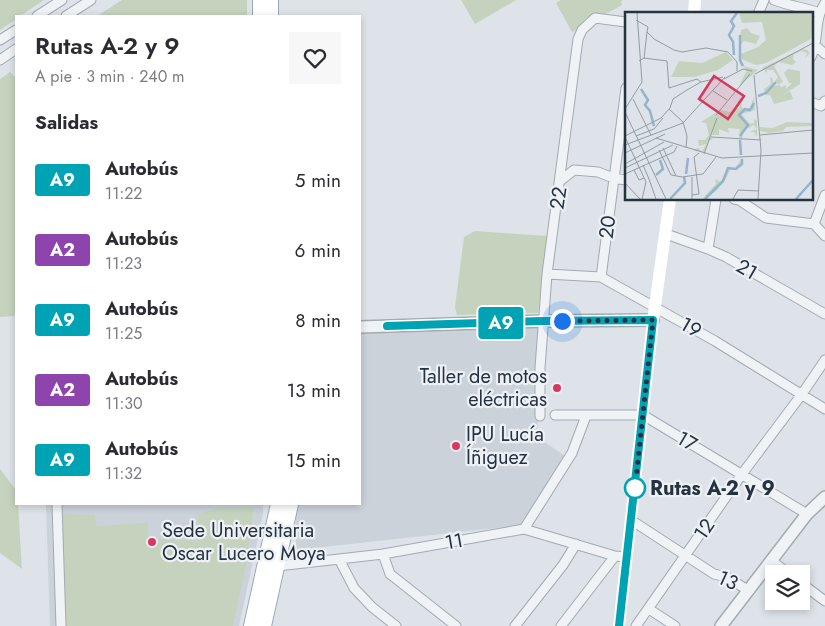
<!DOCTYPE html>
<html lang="es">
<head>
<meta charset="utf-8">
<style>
  body { margin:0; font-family:Jost,sans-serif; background:#f7f7f7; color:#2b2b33; height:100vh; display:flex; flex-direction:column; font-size:19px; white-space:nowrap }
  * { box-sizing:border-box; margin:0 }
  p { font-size:16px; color:#7c7c81 }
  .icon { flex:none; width:28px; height:28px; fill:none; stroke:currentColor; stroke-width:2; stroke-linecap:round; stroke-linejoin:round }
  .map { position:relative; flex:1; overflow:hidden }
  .side { position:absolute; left:15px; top:15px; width:346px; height:490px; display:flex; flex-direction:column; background:#fff; border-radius:0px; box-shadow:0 2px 8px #0003 }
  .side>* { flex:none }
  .badge { padding:0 10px; border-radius:4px; font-size:18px; line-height:32px }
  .tools { position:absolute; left:765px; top:565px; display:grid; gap:10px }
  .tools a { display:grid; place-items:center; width:45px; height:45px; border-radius:0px; background:#fff; box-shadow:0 2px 8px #0003; font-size:25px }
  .you { position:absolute; width:25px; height:25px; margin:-12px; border:4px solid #fff; border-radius:50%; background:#1a73e8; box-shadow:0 0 0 8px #1a73e833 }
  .map>.badge { position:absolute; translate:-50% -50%; box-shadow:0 0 0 2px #fff }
  h2 { padding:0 20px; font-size:19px; line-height:45px }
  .round { display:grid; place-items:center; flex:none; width:52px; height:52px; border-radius:0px; background:#f7f7f7 }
  .headline { display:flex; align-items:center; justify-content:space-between; height:85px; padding:0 20px }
  h1 { font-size:24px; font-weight:600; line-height:38px }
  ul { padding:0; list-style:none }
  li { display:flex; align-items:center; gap:15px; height:70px; padding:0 20px }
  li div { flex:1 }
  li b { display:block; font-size:19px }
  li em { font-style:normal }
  li .badge { min-width:55px; font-weight:700; text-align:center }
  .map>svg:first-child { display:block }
  .built { fill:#cbd2da }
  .green { fill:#c5d3be }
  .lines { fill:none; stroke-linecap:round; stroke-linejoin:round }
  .minor-casing { stroke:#a2aab2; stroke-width:11 }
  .tertiary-casing { stroke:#a2aab2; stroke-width:14 }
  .primary-casing { stroke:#9ca8b5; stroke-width:16 }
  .minor { stroke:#f0f3f6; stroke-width:9 }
  .tertiary { stroke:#f0f3f6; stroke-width:11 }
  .secondary { stroke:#fff; stroke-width:12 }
  .primary { stroke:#fff; stroke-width:14 }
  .line-casing { stroke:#fff; stroke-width:11 }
  .line { stroke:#00a3b4; stroke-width:8 }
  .walk { stroke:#253240; stroke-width:5; stroke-dasharray:0 9 }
  .poi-dot { fill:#d8375e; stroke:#edf1f6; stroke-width:2 }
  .stop-dot { fill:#fff; stroke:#00a3b4; stroke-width:2.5 }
  .labels { text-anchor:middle; stroke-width:4.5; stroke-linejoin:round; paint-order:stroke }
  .street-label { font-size:20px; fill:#253240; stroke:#edf1f6 }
  .poi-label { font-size:20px; fill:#253240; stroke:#edf1f6; text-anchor:start }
  .stop-label { font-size:20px; font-weight:bold; fill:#253240; stroke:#edf1f6; text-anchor:start }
  .inset-river { fill:none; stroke:#95b4cc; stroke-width:2.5 }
  .inset-road { fill:none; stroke:#939ca5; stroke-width:1 }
  .view { fill:#d8375e; fill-opacity:0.15; stroke:#d8375e; stroke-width:2.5 }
  .inset-edge { fill:none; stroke:#253240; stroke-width:2.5 }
</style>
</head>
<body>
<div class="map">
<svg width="825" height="626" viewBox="0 0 825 626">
  <rect width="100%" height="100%" fill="#dde3e8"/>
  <path class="built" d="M544,325L537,437L565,456L524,525L296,550V504H360V334Z
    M46,504H263V514L239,626H50Z"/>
  <path class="green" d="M0,0H44L20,16H16V19L0,30Z
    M122,0H247V16H97Z
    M461,0H516L475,24Z
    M561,0H623L621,1L622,5L602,16L591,15L584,20L582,27L572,32L556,3Z
    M10,72L16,78V316L0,317V79Z
    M475,231L548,236L538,313L457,315L455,307L464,237Z
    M0,469L16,490V504H18L22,569L0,553Z
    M254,507L246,566L233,626H63L62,514L95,515L96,526L148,523V538L197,541L198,514L218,508Z"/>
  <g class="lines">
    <g class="minor-casing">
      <path id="minor" d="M774,0C789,6 804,7 819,13
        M758,14L764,0
        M37,16L62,0
        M66,16L91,0
        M0,40L16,30
        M816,46L825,54
        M811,57C820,37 813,22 825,3
        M0,60L16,49
        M811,102L821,106L825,101
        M560,181L574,170L598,172L613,178L626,180
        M734,199L739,200L766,218L814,224
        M814,224L825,195
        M814,224L825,236
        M666,234L708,249L726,257L825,314
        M708,249L716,199
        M547,274L601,277L715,341L825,409
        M601,277L626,88
        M555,415H643L807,514
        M540,416V368L547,274L578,39L582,30L595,18L626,22
        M57,504L61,626
        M631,520L714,574L727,577L749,591
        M524,529L572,453L586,416
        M383,554L390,574L456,626
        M339,559L354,588L372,607L396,626
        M771,560L789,574
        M278,566L383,554L524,529L615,556L627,557
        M801,583L825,601
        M649,609L675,626
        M515,626L563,565L576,544
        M561,626L615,556
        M636,626L742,474L802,394L825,360"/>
    </g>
    <g class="tertiary-casing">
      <path id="tertiary" d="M360,327L543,321L653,320
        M721,626L807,514L825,497"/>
    </g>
    <g class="primary-casing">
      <path id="primary" d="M271,0V16
        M260,16V0
        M251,626L278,504
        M264,626L291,504"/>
    </g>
    <use href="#minor" class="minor"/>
    <use href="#tertiary" class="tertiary"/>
    <path class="secondary" d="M694,14L695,0
      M619,626L653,320L670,199"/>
    <use href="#primary" class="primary"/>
  </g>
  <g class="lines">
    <g class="line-casing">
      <path id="line" d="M387,326L543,321L653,320L619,626"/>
    </g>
    <use href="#line" class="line"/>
    <path class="walk" d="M562,321L653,320L635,488"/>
  </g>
  <g class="poi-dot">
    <circle cx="557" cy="388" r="5"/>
    <circle cx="456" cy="446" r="5"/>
    <circle cx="152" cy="542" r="5"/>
  </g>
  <circle class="stop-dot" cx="635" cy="488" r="10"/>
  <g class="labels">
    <g class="street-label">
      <text transform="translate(558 198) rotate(-82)" y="7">22</text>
      <text transform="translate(607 227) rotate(-83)" y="7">20</text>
      <text transform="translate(747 269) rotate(30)" y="7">21</text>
      <text transform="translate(691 327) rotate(30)" y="7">19</text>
      <text transform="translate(687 441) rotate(31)" y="7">17</text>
      <text transform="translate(704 529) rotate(-55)" y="7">12</text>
      <text transform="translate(454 541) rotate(-10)" y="7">11</text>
      <text transform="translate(728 580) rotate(25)" y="7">13</text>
    </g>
    <g class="poi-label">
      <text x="547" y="383" text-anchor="end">Taller de motos<tspan x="547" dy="23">eléctricas</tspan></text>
      <text x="466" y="441">IPU Lucía<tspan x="466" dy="23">Íñiguez</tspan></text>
      <text x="162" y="537">Sede Universitaria<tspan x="162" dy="23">Oscar Lucero Moya</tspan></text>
    </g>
    <g class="stop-label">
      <text x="650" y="495">Rutas A-2 y 9</text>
    </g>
  </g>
  <g transform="translate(625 12)">
    <rect width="188" height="188" fill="#dde3e8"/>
    <path d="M114,1H187V22L186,27L141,51L131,53L116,47L118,54L133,58L114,74L122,58L115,52L114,34L116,18L122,16L126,21L135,24L131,32L119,29L114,35L116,42L133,35L141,28L137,10L117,11ZM177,37L183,38L184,42L180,46L182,41L176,39L169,42L168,47L171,50L167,53L154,50L149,54L158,70L154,72L156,75L161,73V77L167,71H164L159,61L163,57L175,59V72L156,84L165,79L168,87L149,92L145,83H140L139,77L146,72L145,66L147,65L149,74L154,73L150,69L153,65L148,58H142V61L137,56ZM101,40L108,48L93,58L69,65H46L54,49L77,51ZM129,84L130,98L116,102L125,112L129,111V107L132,109V125L129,120H124L132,117L129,113L118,119L117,127L114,126L115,117L103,116L104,121L94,117V123H87L88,119L85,125L88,127L83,129L79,141L68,138L73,136L77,140L81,132L74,134L73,128H80L84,123L81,111L76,110L95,98L105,100L110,95L114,97L116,86L117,96L125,97ZM162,110L187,111V114L161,115L158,119L144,121L135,119V115L148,116ZM118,145V152L112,157L105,158L100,168L91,179L77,187L91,172L90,167L96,170L103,156H110Z" fill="#c5d3be"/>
    <path class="inset-river" d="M115,23V48L118,54M109,43L108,30L104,23L109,14L106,9L112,1M16,77L23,88L20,93L25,99L29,114M133,84L141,81L151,70M115,124L123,113L114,103L120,97L125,98L129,91M115,128L116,143M61,162L63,146M31,163L38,157L35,148M45,187L60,171L59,165M80,187L98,169L103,156L111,157L117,152V147M171,187L188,168"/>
    <path class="inset-road" d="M11,8L23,15L22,20L29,27L49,38L57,40L81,36L103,40L112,50V59M19,47L22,20M14,49L19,46L42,49L44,76L72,67L76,70M130,62L188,31M129,63L136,138L133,187M99,67L118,57L127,59M88,79L102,88M8,87L26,123M0,97L17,70L12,1M44,97L58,110L62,124L61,136M0,100L41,187M91,103L125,62M135,123L188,118M0,124L36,106L45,96L48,87L62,78L76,70L98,65M11,124L29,117L38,106M0,125L21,170L17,187M86,125L136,128M31,126L97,146L188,141M0,133L58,111L100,65M38,136L51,164M34,138L46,163L57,165L78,162L91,145M0,141L40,122M79,142L92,106M0,152L39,130M18,153L24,167M0,156L48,133M9,158L14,168L19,166M0,162L49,140L52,134M24,167L31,187M0,171L15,187M67,183L74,182L69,145L74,141M67,187V165M108,187L113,178L134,179"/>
    <path class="view" d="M89,64L119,84L103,107L74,87Z"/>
    <rect width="188" height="188" class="inset-edge"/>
  </g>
</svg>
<div class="tools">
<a><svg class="icon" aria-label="layers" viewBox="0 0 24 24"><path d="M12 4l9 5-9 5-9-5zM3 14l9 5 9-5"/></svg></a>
</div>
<div class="you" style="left:562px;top:321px"></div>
<b class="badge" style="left:501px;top:323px;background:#00a3b4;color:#fff">A9</b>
<section class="side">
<div class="headline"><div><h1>Rutas A-2 y 9</h1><p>A pie · 3 min · 240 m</p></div><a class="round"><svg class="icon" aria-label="heart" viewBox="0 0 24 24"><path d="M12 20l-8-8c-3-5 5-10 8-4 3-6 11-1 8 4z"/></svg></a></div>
<h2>Salidas</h2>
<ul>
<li><span class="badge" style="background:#00a3b4;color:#fff">A9</span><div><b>Autobús</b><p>11:22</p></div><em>5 min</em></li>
<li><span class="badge" style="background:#8e44ad;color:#fff">A2</span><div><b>Autobús</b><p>11:23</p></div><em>6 min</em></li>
<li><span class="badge" style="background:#00a3b4;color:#fff">A9</span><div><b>Autobús</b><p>11:25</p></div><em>8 min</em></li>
<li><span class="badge" style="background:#8e44ad;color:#fff">A2</span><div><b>Autobús</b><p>11:30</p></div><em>13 min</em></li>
<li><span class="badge" style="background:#00a3b4;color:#fff">A9</span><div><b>Autobús</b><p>11:32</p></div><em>15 min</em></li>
</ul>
</section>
</div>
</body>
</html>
